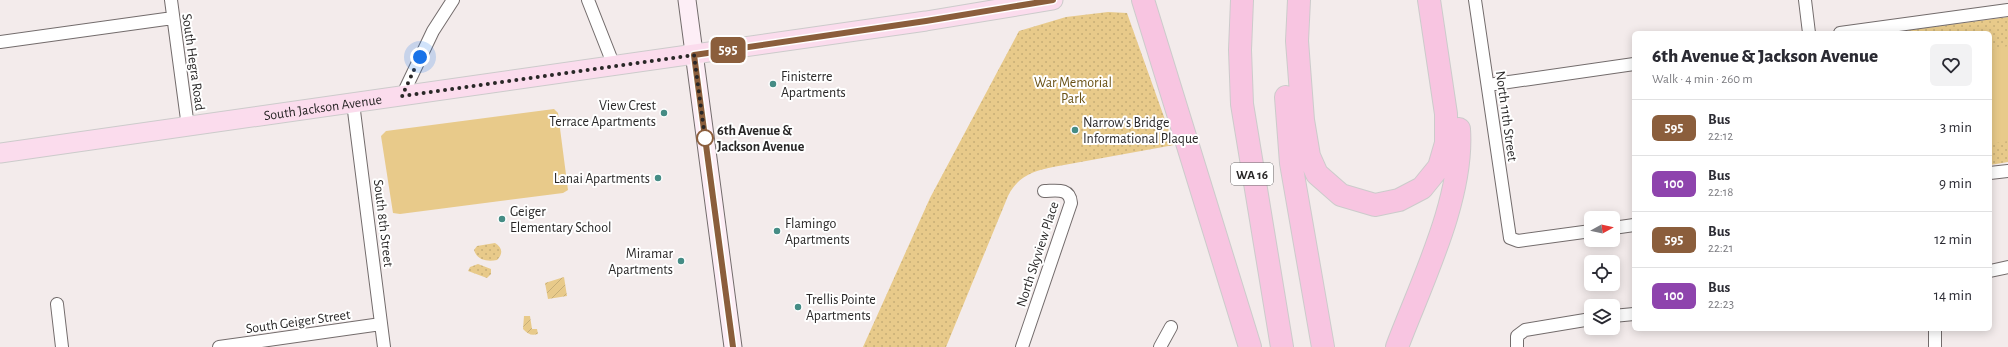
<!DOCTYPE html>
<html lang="en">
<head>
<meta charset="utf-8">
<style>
  body { margin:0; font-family:"Alegreya Sans",sans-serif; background:#f2f2f3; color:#2b2b33; height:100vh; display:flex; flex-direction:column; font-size:15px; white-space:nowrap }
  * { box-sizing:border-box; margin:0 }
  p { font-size:13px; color:#7c7c81 }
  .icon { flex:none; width:22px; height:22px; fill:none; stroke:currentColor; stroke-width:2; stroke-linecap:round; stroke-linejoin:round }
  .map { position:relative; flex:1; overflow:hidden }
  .side { position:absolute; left:1632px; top:31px; width:360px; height:300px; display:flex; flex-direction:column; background:#fff; border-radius:6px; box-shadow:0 2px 10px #0003 }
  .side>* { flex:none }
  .badge { padding:0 8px; border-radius:6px; font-size:14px; line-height:26px }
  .needle { width:26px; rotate:82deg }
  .controls { position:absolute; left:1584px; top:211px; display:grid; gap:8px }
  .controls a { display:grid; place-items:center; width:36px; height:36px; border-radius:6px; background:#fff; box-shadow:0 2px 10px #0003; font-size:20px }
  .you { position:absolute; width:20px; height:20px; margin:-10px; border:3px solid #fff; border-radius:50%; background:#1a73e8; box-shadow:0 0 0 6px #1a73e833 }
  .map>.badge { position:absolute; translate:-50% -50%; box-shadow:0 0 0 2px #fff }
  .round { display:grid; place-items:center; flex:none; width:42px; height:42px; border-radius:6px; background:#f2f2f3 }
  .headline { display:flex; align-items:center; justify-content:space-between; height:68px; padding:0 20px }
  h1 { font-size:19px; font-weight:800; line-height:30px }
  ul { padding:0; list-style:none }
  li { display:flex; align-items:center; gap:12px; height:56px; padding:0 20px; border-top:1px solid #e1e1e2 }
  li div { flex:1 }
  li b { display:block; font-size:15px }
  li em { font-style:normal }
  li .badge { min-width:44px; font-weight:700; text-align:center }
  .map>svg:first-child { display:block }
  .grass { fill:url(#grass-dots) }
  .garden { fill:url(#garden-furrows) }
  .pitch { fill:#e8ca8a }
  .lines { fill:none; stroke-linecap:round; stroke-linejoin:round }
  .street-casing { stroke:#736c6c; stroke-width:14 }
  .secondary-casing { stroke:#736c6c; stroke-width:19 }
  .primary-casing { stroke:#cccbcb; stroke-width:21 }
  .highway-casing { stroke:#cccbcb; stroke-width:24 }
  .street { stroke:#fff; stroke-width:12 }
  .secondary { stroke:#fdeef6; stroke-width:17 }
  .primary { stroke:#fbdced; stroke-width:19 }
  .highway { stroke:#f8c5e1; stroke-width:22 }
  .line-casing { stroke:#fff; stroke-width:9 }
  .line { stroke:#8b5e3c; stroke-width:6 }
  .walk { stroke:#292727; stroke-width:4; stroke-dasharray:0 7.2 }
  .poi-dot { fill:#458c85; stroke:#fff; stroke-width:1.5 }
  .stop-dot { fill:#fff; stroke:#8b5e3c; stroke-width:2 }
  .labels { text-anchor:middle; stroke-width:4; stroke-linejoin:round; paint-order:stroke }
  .shield { fill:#fff; stroke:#696868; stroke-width:1 }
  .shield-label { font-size:13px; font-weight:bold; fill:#292727 }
  .street-label { font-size:14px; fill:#292727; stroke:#fff }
  .poi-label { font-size:14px; fill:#292727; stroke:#fff; text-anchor:start }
  .park-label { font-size:14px; fill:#6a5216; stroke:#fff }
  .stop-label { font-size:14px; font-weight:bold; fill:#292727; stroke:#fff; text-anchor:start }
</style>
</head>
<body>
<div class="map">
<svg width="2008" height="347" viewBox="0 0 2008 347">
  <defs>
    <pattern id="grass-dots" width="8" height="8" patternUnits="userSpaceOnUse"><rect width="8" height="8" fill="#e8ca8a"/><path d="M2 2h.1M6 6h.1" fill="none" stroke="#c7ae77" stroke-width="1.8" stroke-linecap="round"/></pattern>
    <pattern id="garden-furrows" width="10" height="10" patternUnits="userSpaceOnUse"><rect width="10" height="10" fill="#e8ca8a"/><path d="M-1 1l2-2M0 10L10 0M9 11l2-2" fill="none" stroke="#c7ae77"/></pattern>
  </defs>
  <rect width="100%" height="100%" fill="#f3ebeb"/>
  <path class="grass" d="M1108,12L1127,13L1174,145L1053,167C1033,171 1018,176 1008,196L946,347H863L930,198L1019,31L1066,17Z
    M2008,17V162L1990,165V33H1888Z
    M495,243C503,248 503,254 497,260C487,262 477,260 474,250L477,246Z
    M478,264L491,269V274L487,278L468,271L470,267Z"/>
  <path class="garden" d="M564,277L567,296L548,299L545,283Z
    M524,316H530L532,329H537L538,334C531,336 528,334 523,329Z"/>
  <path class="pitch" d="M2008,46V141L1990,144V50Z
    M554,109L558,113L568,190L563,193L400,214L393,213L381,136L386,131Z"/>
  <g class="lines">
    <g class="street-casing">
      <path id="street" d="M171,0L188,127
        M588,0L614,66
        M1475,0L1510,238L1518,241L1591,231
        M1805,0L1809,33
        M1840,33L2008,10
        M0,42L173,18
        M1488,85L1634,64
        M402,96L433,31L453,0
        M353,103L384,347
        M1990,173L2008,171
        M1613,228L1634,225
        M1990,271L2008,267
        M57,304L62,347
        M1613,316L1634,314
        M219,347L381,324
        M1022,347L1071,203C1070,187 1055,191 1044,191
        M1160,347L1171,327
        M1517,347V336L1525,330L1591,319
        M1935,347V329"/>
    </g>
    <g class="secondary-casing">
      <path id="secondary" d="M687,0L733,347"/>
    </g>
    <g class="primary-casing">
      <g id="primary">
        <path id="s1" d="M0,153L926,21L1053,0"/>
      </g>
    </g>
    <g class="highway-casing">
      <path id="highway" d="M1143,0L1250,347
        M1242,0L1240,50L1242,104L1282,347
        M1299,0L1297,41L1303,120L1309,156L1317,174L1341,195L1375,205L1399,200L1422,188L1439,167L1446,143V114L1429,0
        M1286,97L1291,163L1323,347
        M1397,347C1421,283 1464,198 1459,129"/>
    </g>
    <use href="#street" class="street"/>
    <use href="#secondary" class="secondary"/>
    <use href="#primary" class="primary"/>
    <use href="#highway" class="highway"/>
  </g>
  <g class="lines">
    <g class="line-casing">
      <path id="line" d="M733,347L694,55L926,21L1053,0"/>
    </g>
    <use href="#line" class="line"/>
    <path class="walk" d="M420,57L402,96L694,55L705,138"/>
  </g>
  <g class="poi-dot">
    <circle cx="773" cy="84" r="4"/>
    <circle cx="664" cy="113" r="4"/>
    <circle cx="1075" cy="130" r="4"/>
    <circle cx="658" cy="178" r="4"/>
    <circle cx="502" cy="219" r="4"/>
    <circle cx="777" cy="231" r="4"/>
    <circle cx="681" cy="261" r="4"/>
    <circle cx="798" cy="307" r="4"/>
  </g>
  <circle class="stop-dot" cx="705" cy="138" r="8"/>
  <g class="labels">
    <rect class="shield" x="1231" y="163" width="42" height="22" rx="3"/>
    <g class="shield-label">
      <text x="1252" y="179">WA 16</text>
    </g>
    <g class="street-label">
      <text transform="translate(194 62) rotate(82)" y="5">South Hegra Road</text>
      <text dy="5" stroke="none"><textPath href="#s1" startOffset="326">South Jackson Avenue</textPath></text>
      <text transform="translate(1507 116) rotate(82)" y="5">North 11th Street</text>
      <text transform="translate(384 223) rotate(83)" y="5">South 8th Street</text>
      <text transform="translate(1037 254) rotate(-72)" y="5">North Skyview Place</text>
      <text transform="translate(298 321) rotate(-8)" y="5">South Geiger Street</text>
    </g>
    <g class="poi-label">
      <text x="781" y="81">Finisterre<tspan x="781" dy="16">Apartments</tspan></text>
      <text x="656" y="110" text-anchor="end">View Crest<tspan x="656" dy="16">Terrace Apartments</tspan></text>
      <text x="1083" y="127">Narrow's Bridge<tspan x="1083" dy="16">Informational Plaque</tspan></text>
      <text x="650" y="183" text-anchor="end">Lanai Apartments</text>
      <text x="510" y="216">Geiger<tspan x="510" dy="16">Elementary School</tspan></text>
      <text x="785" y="228">Flamingo<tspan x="785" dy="16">Apartments</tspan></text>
      <text x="673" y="258" text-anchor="end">Miramar<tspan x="673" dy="16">Apartments</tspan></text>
      <text x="806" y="304">Trellis Pointe<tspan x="806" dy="16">Apartments</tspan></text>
    </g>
    <g class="park-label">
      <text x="1073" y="87">War Memorial<tspan x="1073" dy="16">Park</tspan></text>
    </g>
    <g class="stop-label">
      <text x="717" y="135">6th Avenue &amp;<tspan x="717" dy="16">Jackson Avenue</tspan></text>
    </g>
  </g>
</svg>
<div class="controls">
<a><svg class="needle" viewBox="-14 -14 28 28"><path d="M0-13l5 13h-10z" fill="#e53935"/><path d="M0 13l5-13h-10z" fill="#7c7c81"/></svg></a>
<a><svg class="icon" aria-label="locate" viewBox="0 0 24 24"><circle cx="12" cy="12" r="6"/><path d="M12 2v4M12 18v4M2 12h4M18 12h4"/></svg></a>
<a><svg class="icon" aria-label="layers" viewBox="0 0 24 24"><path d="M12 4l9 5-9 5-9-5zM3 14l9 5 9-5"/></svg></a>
</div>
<div class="you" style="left:420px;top:57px"></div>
<b class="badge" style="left:728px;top:50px;background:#8b5e3c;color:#fff">595</b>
<section class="side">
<div class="headline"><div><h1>6th Avenue &amp; Jackson Avenue</h1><p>Walk · 4 min · 260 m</p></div><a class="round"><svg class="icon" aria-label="heart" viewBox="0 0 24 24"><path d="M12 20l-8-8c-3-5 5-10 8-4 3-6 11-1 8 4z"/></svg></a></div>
<ul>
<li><span class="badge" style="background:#8b5e3c;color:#fff">595</span><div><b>Bus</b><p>22:12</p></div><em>3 min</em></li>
<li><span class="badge" style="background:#8e44ad;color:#fff">100</span><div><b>Bus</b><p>22:18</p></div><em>9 min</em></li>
<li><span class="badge" style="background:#8b5e3c;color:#fff">595</span><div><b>Bus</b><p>22:21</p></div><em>12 min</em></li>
<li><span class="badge" style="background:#8e44ad;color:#fff">100</span><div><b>Bus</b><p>22:23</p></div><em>14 min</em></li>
</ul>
</section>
</div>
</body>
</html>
